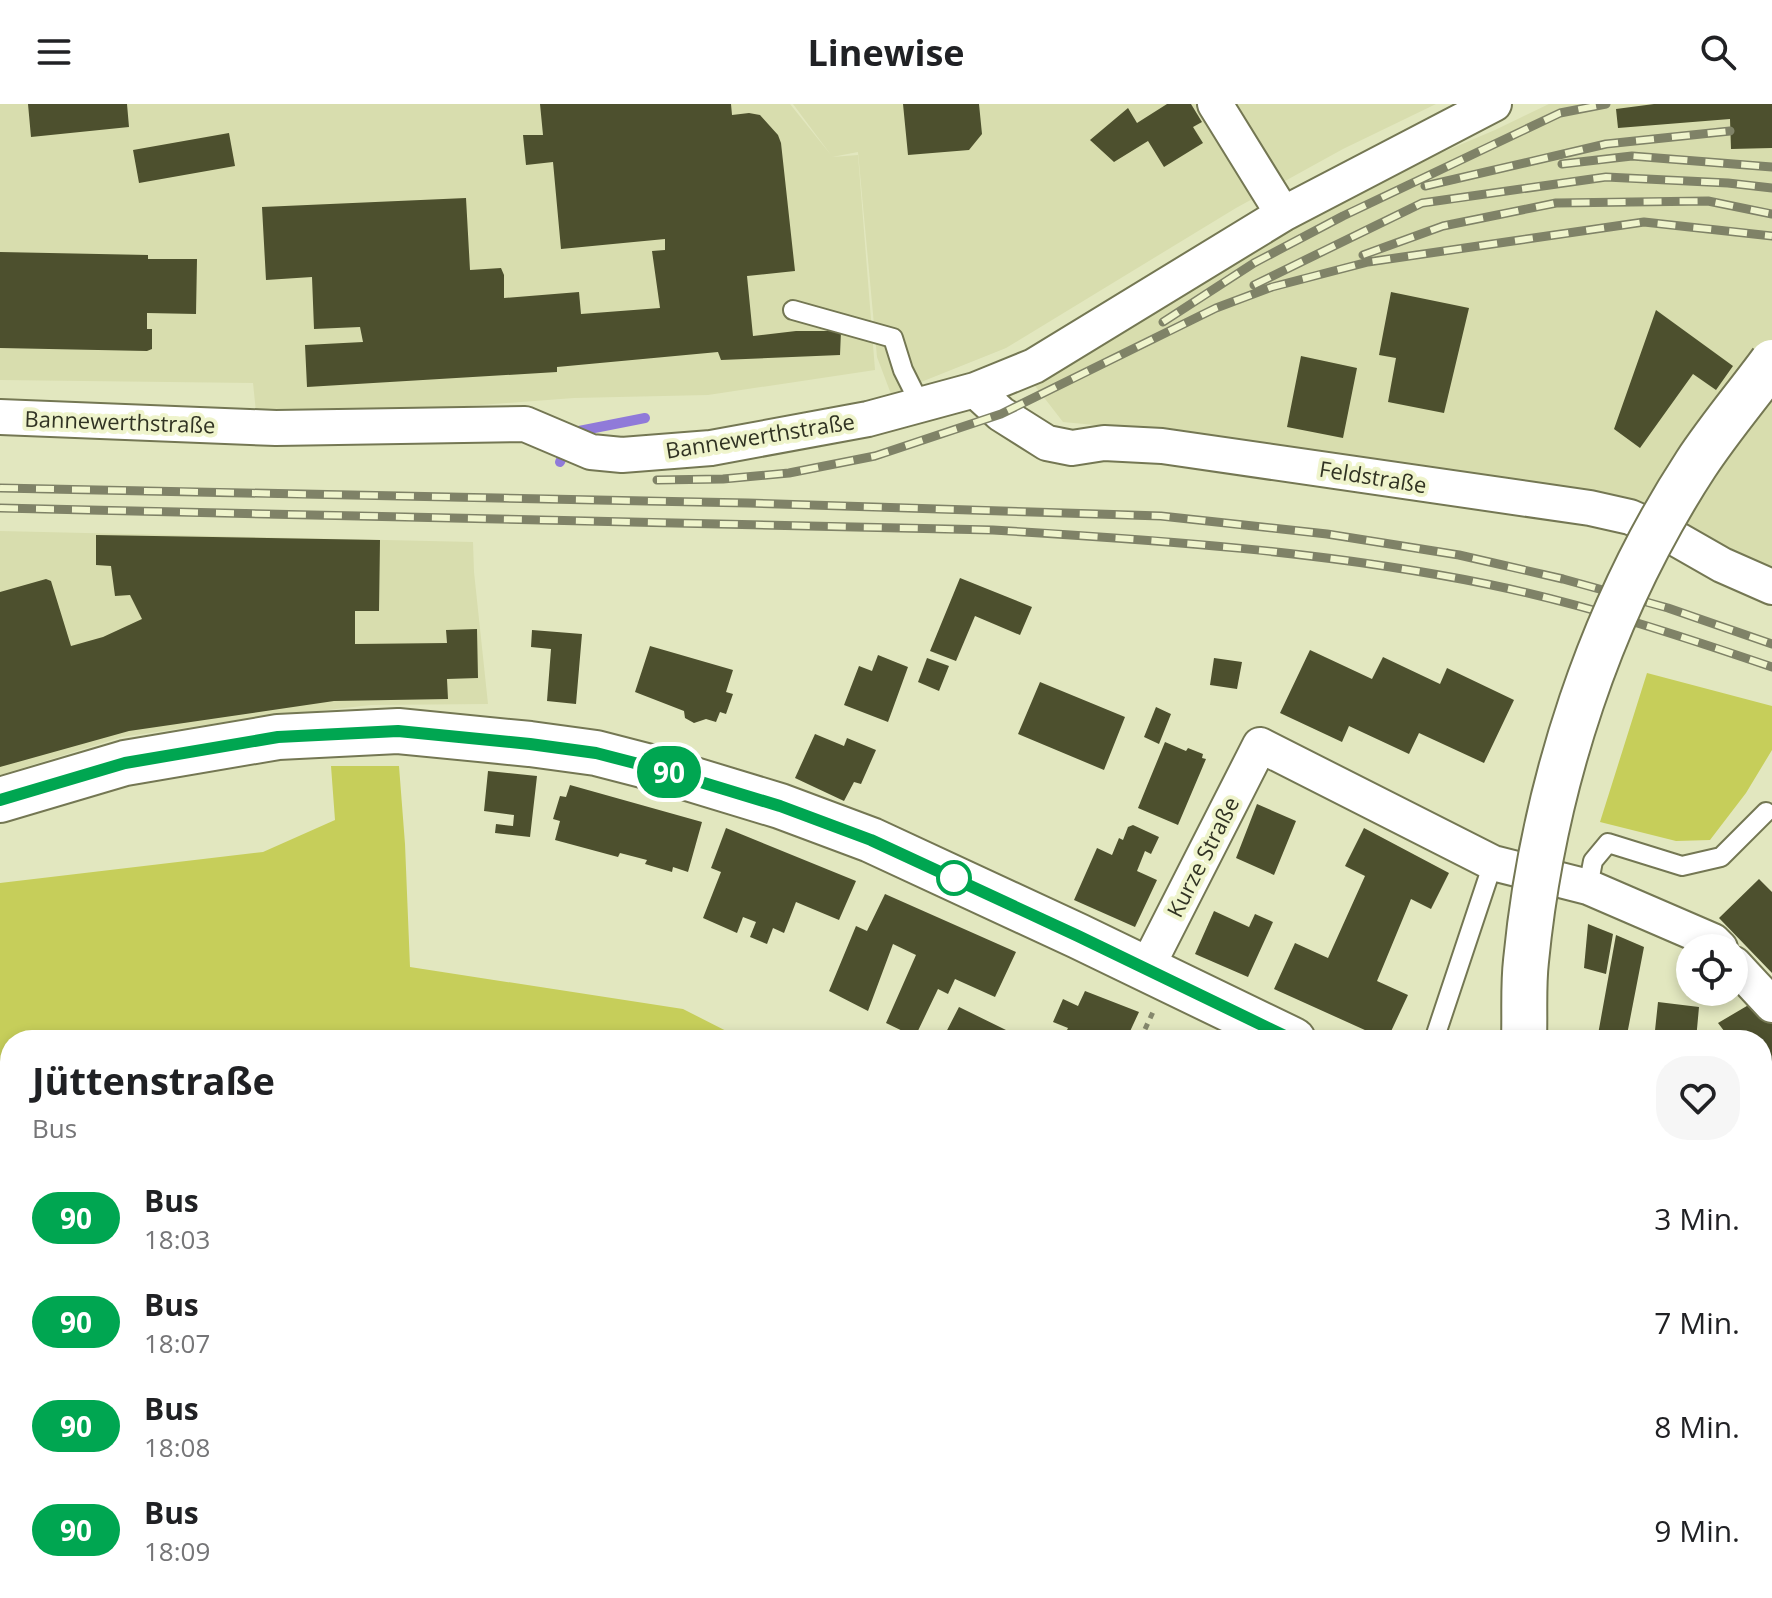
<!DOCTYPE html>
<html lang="de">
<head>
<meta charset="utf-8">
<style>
  body { margin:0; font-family:"Open Sans",sans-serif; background:#f6f6f6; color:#202124; height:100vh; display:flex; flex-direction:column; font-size:30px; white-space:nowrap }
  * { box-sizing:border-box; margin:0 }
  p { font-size:26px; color:#757577 }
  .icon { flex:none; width:44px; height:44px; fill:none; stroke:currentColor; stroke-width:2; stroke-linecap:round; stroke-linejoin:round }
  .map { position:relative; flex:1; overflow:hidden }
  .drawer { position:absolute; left:0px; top:926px; width:1772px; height:568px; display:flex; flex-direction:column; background:#fff; border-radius:32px 32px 0 0; box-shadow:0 4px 12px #0003 }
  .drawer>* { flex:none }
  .badge { padding:0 16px; border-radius:26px; font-size:28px; line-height:52px }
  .buttons { position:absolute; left:1676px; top:830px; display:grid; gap:16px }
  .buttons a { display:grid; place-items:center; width:72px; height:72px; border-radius:50%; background:#fff; box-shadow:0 4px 12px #0003; font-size:40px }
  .map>.badge { position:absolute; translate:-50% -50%; box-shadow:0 0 0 4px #fff }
  .round { display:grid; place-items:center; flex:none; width:84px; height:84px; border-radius:32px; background:#f6f6f6 }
  .headline { display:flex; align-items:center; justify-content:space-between; height:136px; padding:0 32px }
  h1 { font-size:38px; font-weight:700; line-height:60px }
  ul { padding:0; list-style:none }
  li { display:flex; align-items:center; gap:24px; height:104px; padding:0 32px }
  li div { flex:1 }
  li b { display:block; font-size:30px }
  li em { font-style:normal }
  li .badge { min-width:88px; font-weight:700; text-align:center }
  header { display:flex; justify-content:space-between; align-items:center; height:104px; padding:0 32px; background:#fff; font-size:36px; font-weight:700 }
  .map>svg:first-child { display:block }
  .built { fill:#d8ddae }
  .green { fill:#c6ce5a }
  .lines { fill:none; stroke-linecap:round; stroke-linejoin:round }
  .stream { stroke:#907ad9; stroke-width:10 }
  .building { fill:#4d502e }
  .service-casing { stroke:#747753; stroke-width:22 }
  .minor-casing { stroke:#747753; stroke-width:38 }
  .secondary-casing { stroke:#747753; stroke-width:48 }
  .primary-casing { stroke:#747753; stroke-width:48 }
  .path { stroke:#85886d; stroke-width:5; stroke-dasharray:6 6; stroke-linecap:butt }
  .service { stroke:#fff; stroke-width:18 }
  .minor { stroke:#fff; stroke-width:34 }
  .secondary { stroke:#fff; stroke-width:44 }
  .primary { stroke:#fff; stroke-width:44 }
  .rail-casing { stroke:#7f8267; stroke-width:9 }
  .rail { stroke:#eff4cc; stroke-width:6; stroke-dasharray:18; stroke-linecap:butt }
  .secondary-bridge-casing { stroke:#747753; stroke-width:48; stroke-linecap:butt }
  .secondary-bridge { stroke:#fff; stroke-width:44 }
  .line-casing { stroke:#fff; stroke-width:18 }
  .line { stroke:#00a651; stroke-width:12 }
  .stop-dot { fill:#fff; stroke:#00a651; stroke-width:4 }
  .labels { text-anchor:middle; stroke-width:8; stroke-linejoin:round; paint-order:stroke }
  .street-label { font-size:22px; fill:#313323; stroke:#eff4cc }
</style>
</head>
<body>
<header><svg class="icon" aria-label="menu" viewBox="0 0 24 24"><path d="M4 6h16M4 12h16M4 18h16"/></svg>Linewise<svg class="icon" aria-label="search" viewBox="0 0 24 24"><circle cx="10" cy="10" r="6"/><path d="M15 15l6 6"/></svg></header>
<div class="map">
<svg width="1772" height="1494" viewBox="0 0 1772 1494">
  <rect width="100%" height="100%" fill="#e2e7bf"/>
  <path class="built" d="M0,0H790L831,51L793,0H1436L1343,45L1236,104L1006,244L891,290L877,253L858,48L832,53L858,51L875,266L708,291L574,294L257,318L253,279L0,276Z
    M1549,0H1772V463L1620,394L1232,334L1063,318L1032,278L1365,81L1495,26Z
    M0,427L473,438L474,468L488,600L371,601L231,617L122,633L0,671Z"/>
  <path class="green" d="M1647,569L1772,602V646L1746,689L1710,736L1676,737L1600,718Z
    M331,662H399L405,740L410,863L683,905L744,936H10V1273L0,1272V779L263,748L335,716Z"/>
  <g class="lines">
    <path class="stream" d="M560,358L574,328L645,314"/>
  </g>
  <path class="building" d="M28,0H127L129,23L31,33Z
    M540,0H731L732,11L749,9L760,11L778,31L781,39L795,167L747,172L753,232L796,227H841L840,251L721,256L718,248L557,263V268L307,283L305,241L363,238L360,223L314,225L312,173L266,176L262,103L466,94L470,166L501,164L504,171V194L579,188L581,210L660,204L652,147L665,146V135L561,145L553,58L526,61L523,31H543Z
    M903,0H979L982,30L969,46L908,51Z
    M1167,0H1191L1202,18L1193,23L1203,39L1164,63L1148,37L1114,58L1090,36L1128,4L1137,19Z
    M1654,0H1772V44L1731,45L1730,15L1618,24L1616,5Z
    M229,29L235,62L139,79L133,46Z
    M0,148L148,151V155H197L196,210L147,209V225H152V245L147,247L0,244Z
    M1391,188L1469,204L1444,309L1388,298L1396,254L1379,251Z
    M1656,206L1733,262L1716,286L1693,270L1640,344L1614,325Z
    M1301,252L1357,264L1343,334L1287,323Z
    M96,431L380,436L379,507H355V540L447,539L446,526L477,525L478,574L447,575L448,595L334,597L129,627L0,663V488L46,475L51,477L71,542L103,533L142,515L130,491L115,492L111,462L96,461Z
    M960,474L1032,503L1020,531L975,512L956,557L930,547Z
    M532,526L582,530L576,600L547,597L551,545L531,543Z
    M650,542L733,566L726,588L733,590L726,610L720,608L716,618L706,615L694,619L685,614L684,607L635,588Z
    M1310,546L1372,575L1383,553L1440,580L1447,564L1514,596L1484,659L1419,629L1409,650L1349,622L1342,638L1280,609Z
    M878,551L908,563L888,618L844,601L859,562L872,567Z
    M927,554L949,562L939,587L918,578Z
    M1214,554L1242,558L1237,585L1210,581Z
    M1040,578L1125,613L1104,666L1018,630Z
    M1156,603L1171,610L1159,640L1144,633Z
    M815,630L844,642L847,634L876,646L861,680L854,678L844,697L795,674Z
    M1165,638L1186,647L1188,644L1203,650L1202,654L1206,655L1178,721L1138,704Z
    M488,667L537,672L530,733L495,729L496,720L513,722L514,711L484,707Z
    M570,681L702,718L688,768L673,763L672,768L645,760L647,756L620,749L618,753L555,736L560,717L553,715L560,692L566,693Z
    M1257,700L1296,717L1274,771L1236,754Z
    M1133,721L1159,733L1151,750L1145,747L1137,767L1157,776L1135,823L1074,796L1097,744L1112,751L1119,734L1123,736L1128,723Z
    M726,724L856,777L839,816L796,798L784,829L773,824L767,840L750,833L756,818L743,813L737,829L703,814L721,768L711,764Z
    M1364,724L1449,769L1431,805L1411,795L1377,877L1408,891L1387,936L1274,885L1295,839L1328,854L1365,772L1345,762Z
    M1759,775L1772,788V869L1719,814Z
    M885,790L1016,848L995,893L955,875L948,890L938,885L915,933L886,919L916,851L893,840L868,907L829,887L856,822L867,827Z
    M1214,807L1249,823L1255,810L1273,818L1248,873L1195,850Z
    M1588,820L1613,830L1606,870L1584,864Z
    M1616,831L1644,843L1626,936H1597Z
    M1085,887L1139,908L1126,936H1062L1068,924L1053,918L1063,895L1078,902Z
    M1757,896L1772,916V962L1762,972V936H1731L1718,919Z
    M1658,898L1699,903L1696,936H1654Z
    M959,903L1006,926L1001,936H942Z
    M1772,1251V1339L1762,1327V1257Z
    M199,1484H234L225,1494H210Z
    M641,1484H704L697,1494H647Z
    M943,1484H989L999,1494H932Z
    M1389,1484H1496L1497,1490L1517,1489V1494H1342V1490L1389,1487Z
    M830,1485L837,1494H820Z"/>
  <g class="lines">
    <g class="service-casing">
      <path id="service" d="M793,206L893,234L903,266L920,300
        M1588,783L1593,757L1608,739L1682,762L1721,753L1766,708
        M1434,936L1493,759"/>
    </g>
    <g class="minor-casing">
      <path id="minor" d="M1215,0L1283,110
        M975,286L1001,310L1047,339L1072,344L1104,339L1162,342L1590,404L1630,413L1666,429L1722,461L1772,483
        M0,313L276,324L525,320L591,348L622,351L711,344L868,315L975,286L1034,262L1283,110L1494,0
        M1734,860L1772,901
        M1146,865L1260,641L1493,759L1588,783L1713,837L1720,844
        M1762,1017L1772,1007
        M0,1290L10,1292
        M364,1484L370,1494
        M782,1484L785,1494
        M1253,1484L1255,1494
        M1326,1494L1328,1484"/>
    </g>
    <g class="secondary-casing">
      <path id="secondary" d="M1668,1484L1673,1494"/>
    </g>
    <g class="primary-casing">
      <path id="primary" d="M0,696L125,659L278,633L398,627L530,640L596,649L658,665L780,702L871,736L1078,832L1293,936
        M1762,1179L1772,1190"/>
    </g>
    <path class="path" d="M1140,936L1153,908
      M1577,1484V1494"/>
    <use href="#service" class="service"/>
    <use href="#minor" class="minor"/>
    <use href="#secondary" class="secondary"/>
    <use href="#primary" class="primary"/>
    <g class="rail-casing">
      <path id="rail" d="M1562,60L1632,52L1772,63
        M1425,82L1606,40L1730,27
        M1363,151L1443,122L1556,99L1708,97L1772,110
        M1254,181L1422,99L1606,73L1728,79L1772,84
        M1163,218L1254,159L1343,112L1560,9L1606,0
        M657,376L723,375L789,369L875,352L1001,310L1216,204L1272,183L1368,158L1644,118L1772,132
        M0,384L748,399L1161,412L1327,430L1459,451L1563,475L1668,504L1772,540
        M0,404L993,426C1159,436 1324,447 1487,480C1584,500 1678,531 1772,563"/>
    </g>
    <use href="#rail" class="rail"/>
    <g class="secondary-bridge-casing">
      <path id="secondary-bridge" d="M1524,936C1525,910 1523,883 1526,857C1543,683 1600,507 1696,360C1719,325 1747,292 1772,258"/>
    </g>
    <use href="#secondary-bridge" class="secondary-bridge"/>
  </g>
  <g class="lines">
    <g class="line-casing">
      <path id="line" d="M0,696L125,659L278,633L398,627L530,640L596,649L658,665L780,702L871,736L1078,832L1293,936"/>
    </g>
    <use href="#line" class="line"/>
  </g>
  <circle class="stop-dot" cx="954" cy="774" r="16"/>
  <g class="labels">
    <g class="street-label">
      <text transform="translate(120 318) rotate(2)" y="8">Bannewerthstraße</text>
      <text transform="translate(760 332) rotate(-9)" y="8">Bannewerthstraße</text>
      <text transform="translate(1373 373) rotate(9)" y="8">Feldstraße</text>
      <text transform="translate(1203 753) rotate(-63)" y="8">Kurze Straße</text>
    </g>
  </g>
</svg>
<div class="buttons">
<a><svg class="icon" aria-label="locate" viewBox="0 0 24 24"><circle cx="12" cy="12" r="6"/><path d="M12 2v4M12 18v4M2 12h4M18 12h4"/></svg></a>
</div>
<b class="badge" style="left:669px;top:668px;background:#00a651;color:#fff">90</b>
<section class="drawer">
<div class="headline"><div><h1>Jüttenstraße</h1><p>Bus</p></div><a class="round"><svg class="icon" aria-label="heart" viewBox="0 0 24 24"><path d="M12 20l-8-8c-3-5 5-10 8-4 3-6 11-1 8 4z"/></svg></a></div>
<ul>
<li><span class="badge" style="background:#00a651;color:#fff">90</span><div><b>Bus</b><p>18:03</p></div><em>3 Min.</em></li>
<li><span class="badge" style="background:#00a651;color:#fff">90</span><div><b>Bus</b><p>18:07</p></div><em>7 Min.</em></li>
<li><span class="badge" style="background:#00a651;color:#fff">90</span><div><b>Bus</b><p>18:08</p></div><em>8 Min.</em></li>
<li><span class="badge" style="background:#00a651;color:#fff">90</span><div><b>Bus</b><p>18:09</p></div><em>9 Min.</em></li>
</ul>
</section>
</div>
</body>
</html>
